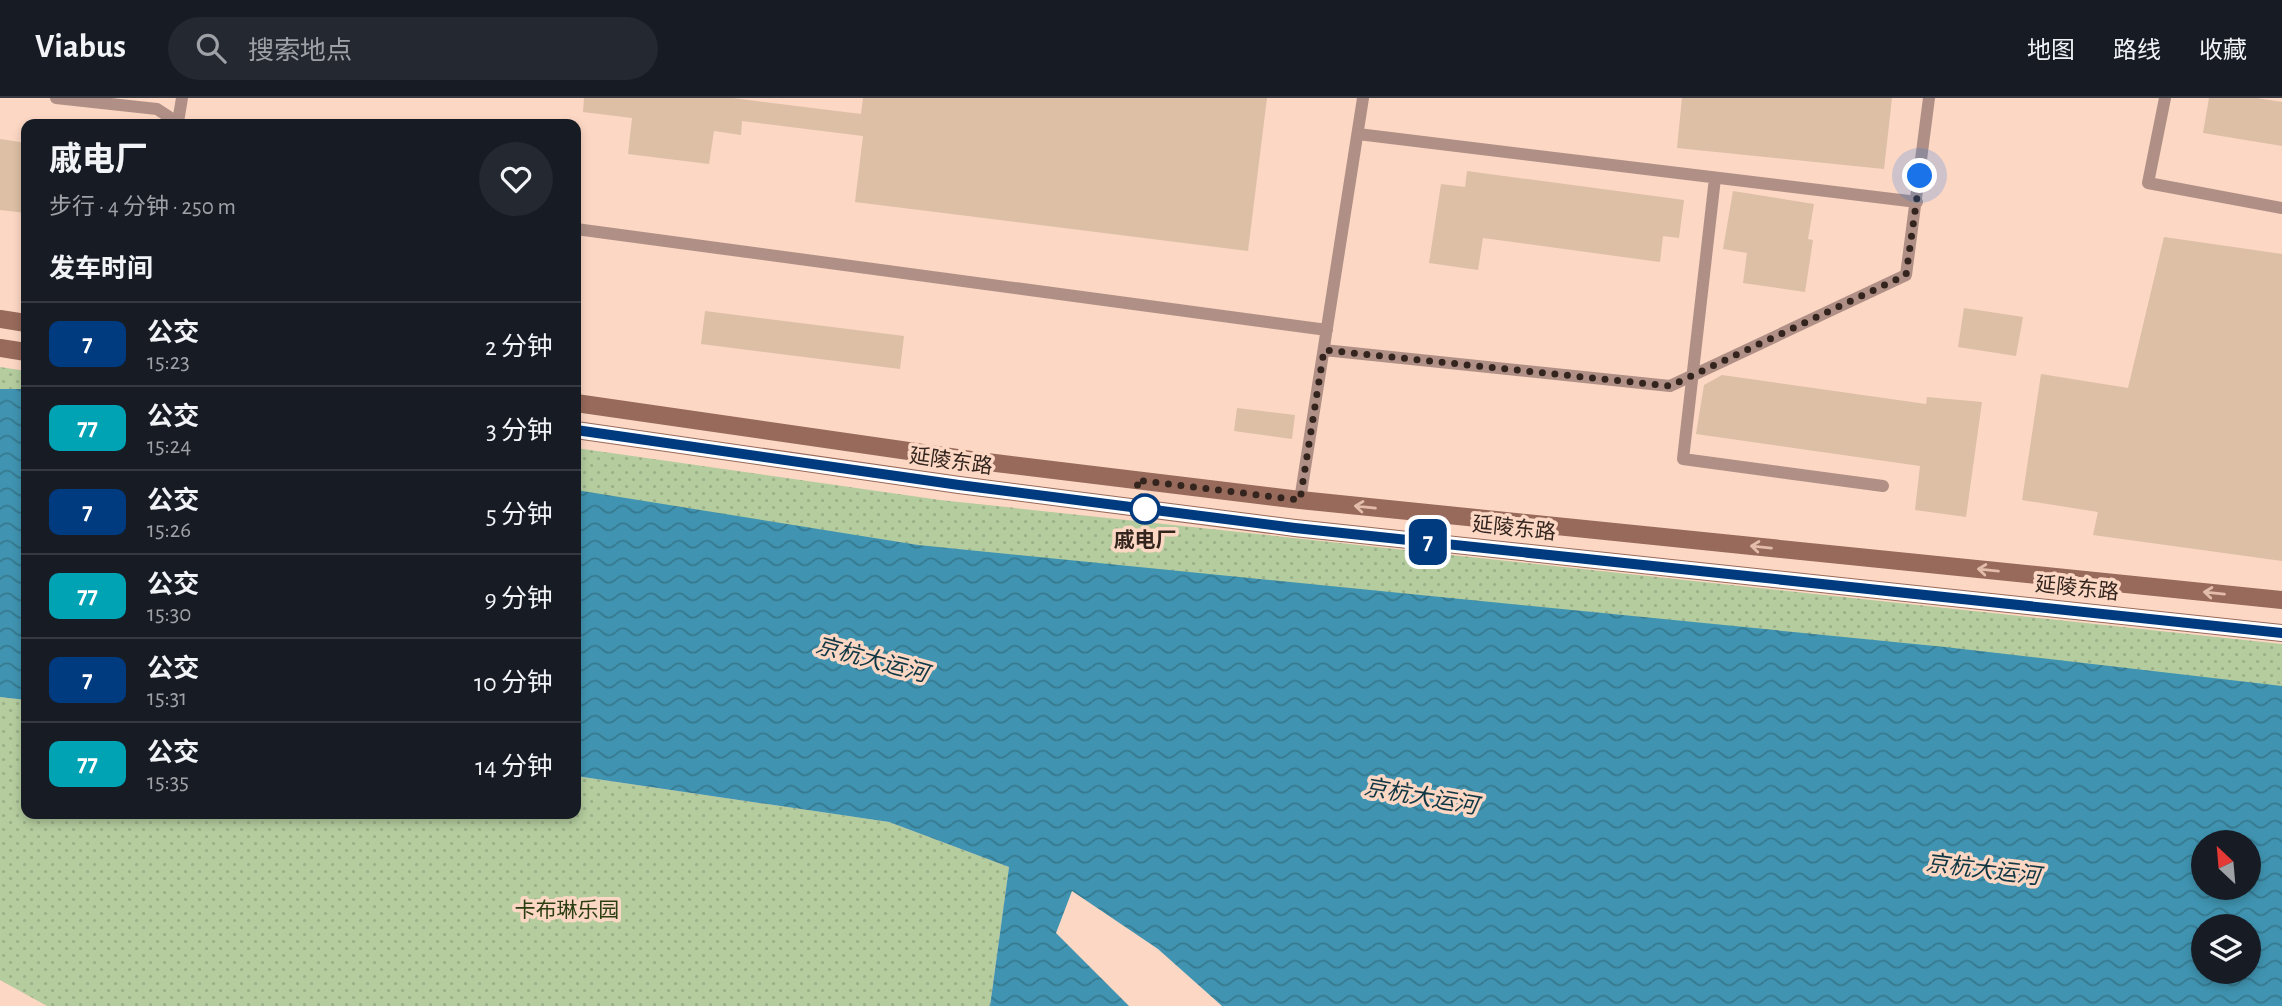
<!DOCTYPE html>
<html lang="zh">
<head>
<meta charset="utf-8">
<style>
  body { margin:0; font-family:"Alegreya Sans","Noto Sans SC",sans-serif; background:#242831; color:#f1f3f6; height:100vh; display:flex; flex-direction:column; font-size:26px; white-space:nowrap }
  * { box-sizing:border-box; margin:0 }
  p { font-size:23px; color:#9ea1a6 }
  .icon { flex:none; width:38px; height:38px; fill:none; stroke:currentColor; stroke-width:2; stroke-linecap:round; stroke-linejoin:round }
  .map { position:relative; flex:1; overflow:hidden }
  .details { position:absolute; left:21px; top:21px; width:560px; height:700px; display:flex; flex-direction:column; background:#171b24; border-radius:14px; box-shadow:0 4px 10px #0003 }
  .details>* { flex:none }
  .badge { padding:0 14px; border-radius:10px; font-size:24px; line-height:46px }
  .needle { width:46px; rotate:334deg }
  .buttons { position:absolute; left:2191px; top:732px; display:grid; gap:14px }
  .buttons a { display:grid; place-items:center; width:70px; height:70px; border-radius:50%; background:#171b24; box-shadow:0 4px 10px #0003; font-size:35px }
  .you { position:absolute; width:35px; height:35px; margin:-18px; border:5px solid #fff; border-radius:50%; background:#1a73e8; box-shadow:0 0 0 10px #1a73e833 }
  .map>.badge { position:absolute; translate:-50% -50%; box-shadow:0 0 0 4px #fff }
  h2 { padding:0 28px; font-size:26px; line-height:63px }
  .round { display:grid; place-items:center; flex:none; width:74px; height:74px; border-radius:37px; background:#242831 }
  .head { display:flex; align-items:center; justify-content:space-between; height:119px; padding:0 28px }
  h1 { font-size:33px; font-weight:700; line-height:52px }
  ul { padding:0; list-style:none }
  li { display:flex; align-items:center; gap:21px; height:84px; padding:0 28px; border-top:2px solid #363941 }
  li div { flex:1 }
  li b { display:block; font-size:26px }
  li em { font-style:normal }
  li .badge { min-width:77px; font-weight:700; text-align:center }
  header { display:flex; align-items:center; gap:42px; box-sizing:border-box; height:98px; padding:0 35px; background:#171b24; border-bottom:2px solid #363941 }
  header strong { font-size:33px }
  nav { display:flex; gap:38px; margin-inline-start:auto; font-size:24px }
  .search { width:490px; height:63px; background:#242831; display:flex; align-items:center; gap:18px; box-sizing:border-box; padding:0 24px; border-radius:38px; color:#9ea1a6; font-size:26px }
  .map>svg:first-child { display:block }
  .park { fill:url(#park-dots) }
  .water { fill:url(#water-waves); fill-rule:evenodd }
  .building { fill:#dcbfa5 }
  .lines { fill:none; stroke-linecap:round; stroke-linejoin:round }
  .lane { stroke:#b09086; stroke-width:12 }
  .secondary { stroke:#976a5b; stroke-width:18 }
  .oneway { stroke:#e3bcaa }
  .line-casing { stroke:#fff; stroke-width:16 }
  .line { stroke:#003b80; stroke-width:10 }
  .walk { stroke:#33251e; stroke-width:7; stroke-dasharray:0 12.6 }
  .stop-dot { fill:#fff; stroke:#003b80; stroke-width:3.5 }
  .labels { text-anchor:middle; stroke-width:7; stroke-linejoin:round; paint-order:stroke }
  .street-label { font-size:21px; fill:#33251e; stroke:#fcd7c4 }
  .stop-label { font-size:21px; font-weight:bold; fill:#33251e; stroke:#fcd7c4 }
  .park-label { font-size:21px; fill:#2a3e11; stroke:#fcd7c4 }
  .water-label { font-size:23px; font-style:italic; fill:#103744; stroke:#fcd7c4 }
</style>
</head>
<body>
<header>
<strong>Viabus</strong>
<div class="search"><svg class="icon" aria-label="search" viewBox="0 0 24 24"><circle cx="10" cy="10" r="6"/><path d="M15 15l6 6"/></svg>搜索地点</div>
<nav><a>地图</a><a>路线</a><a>收藏</a></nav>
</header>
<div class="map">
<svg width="2282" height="908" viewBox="0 0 2282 908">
  <defs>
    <pattern id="park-dots" width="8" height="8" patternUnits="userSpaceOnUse" patternTransform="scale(1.75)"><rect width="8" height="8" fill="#b4cc9e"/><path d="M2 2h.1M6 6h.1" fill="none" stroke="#9baf88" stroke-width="1.8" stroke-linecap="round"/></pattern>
    <pattern id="water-waves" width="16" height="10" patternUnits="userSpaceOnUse" patternTransform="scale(1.75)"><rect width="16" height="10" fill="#4094b1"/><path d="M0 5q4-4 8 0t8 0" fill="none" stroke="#36798f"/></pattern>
  </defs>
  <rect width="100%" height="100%" fill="#fcd7c4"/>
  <path class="park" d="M0,269L26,273V315L0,311Z
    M576,350L940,402L2282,546V619L939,455L576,399Z
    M0,599L26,602V716H576V678L889,724L1009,769L990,908H47L0,882Z"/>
  <path class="water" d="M0,291H26V602L0,599Z
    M576,392L918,447L1945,549L2282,588V908H1222L1158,851L1072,793L1056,835L1129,908H990L1009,769L889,724L576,678ZM2203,744H2249V789H2203ZM2203,828H2249V873H2203Z"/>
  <path class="building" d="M584,0H733L861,16L863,0H1267L1248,153L855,104L863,38L742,23L741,37L714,33L709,66L628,56L632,20L583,14Z
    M1682,0H1892L1884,71L1677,50Z
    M2209,0H2257L2282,4V48L2203,35Z
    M0,41L26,45V115L0,112Z
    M1467,73L1684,102L1679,140L1663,138L1660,164L1483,140L1478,172L1429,165L1441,86L1465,89Z
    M1733,93L1814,106L1808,141L1813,142L1805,194L1743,185L1747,155L1723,151Z
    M2164,139L2282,156V463L2093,437L2098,414L2022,402L2041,276L2128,290Z
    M1964,210L2023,219L2016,258L1958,249Z
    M705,213L904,238L900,271L701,246Z
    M1722,277L1926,306L1927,299L1982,304L1966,419L1915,412L1920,368L1696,336L1704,287Z
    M1237,310L1295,317L1292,341L1234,333Z"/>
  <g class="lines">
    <path class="lane" d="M56,0L157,11L180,26
      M2165,0L2148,85L2282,110
      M178,24L182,0
      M1358,36L1917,104
      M1715,80L1683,361L1883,388
      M576,131L1327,232
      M1324,252L1670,288L1906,177L1929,0
      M1300,402L1363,0"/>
    <path class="secondary" d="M0,221L26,225
      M0,250L26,254
      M576,305L971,362L1300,402L2282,502
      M576,332L959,387L1295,430L2282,535"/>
  </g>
  <defs><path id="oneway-shaft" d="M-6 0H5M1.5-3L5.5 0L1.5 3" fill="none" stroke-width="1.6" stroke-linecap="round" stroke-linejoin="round" transform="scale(1.75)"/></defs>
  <g class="oneway">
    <use href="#oneway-shaft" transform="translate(1365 409) rotate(-174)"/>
    <use href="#oneway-shaft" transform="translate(1761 449) rotate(-174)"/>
    <use href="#oneway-shaft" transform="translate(1988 472) rotate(-174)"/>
    <use href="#oneway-shaft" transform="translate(2214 495) rotate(-174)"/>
  </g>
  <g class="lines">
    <g class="line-casing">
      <path id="line" d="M576,332L959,387L1295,430L2282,535"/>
    </g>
    <use href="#line" class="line"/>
    <path class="walk" d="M1145,411L1136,382L1300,402L1324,252L1670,288L1906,177L1920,78"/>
  </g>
  <circle class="stop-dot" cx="1145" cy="411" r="14"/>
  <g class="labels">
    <g class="street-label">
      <text transform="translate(951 363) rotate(8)" y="7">延陵东路</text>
      <text transform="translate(1514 430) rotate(6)" y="7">延陵东路</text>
      <text transform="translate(2077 490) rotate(6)" y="7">延陵东路</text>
    </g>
    <g class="stop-label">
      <text x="1145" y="449">戚电厂</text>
    </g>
    <g class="park-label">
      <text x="567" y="819">卡布琳乐园</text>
    </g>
    <g class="water-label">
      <text transform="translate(872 561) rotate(15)" y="8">京杭大运河</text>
      <text transform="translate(1421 698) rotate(10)" y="8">京杭大运河</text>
      <text transform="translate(1983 771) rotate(7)" y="8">京杭大运河</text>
    </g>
  </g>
</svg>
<div class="buttons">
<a><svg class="needle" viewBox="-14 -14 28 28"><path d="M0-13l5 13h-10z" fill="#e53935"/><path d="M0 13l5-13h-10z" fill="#9ea1a6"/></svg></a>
<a><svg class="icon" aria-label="layers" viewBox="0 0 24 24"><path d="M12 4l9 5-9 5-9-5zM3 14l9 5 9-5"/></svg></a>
</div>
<div class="you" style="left:1920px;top:78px"></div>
<b class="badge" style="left:1428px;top:444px;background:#003b80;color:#fff">7</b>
<section class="details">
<div class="head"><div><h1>戚电厂</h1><p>步行 · 4 分钟 · 250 m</p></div><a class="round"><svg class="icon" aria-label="heart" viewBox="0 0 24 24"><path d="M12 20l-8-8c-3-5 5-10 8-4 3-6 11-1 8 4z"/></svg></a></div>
<h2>发车时间</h2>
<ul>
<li><span class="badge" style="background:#003b80;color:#fff">7</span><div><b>公交</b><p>15:23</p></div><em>2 分钟</em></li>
<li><span class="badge" style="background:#00a3b4;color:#fff">77</span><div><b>公交</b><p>15:24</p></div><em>3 分钟</em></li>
<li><span class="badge" style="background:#003b80;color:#fff">7</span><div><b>公交</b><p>15:26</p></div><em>5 分钟</em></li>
<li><span class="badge" style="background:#00a3b4;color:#fff">77</span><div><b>公交</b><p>15:30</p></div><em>9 分钟</em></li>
<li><span class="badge" style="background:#003b80;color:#fff">7</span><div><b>公交</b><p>15:31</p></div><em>10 分钟</em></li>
<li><span class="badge" style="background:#00a3b4;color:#fff">77</span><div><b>公交</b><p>15:35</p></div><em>14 分钟</em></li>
</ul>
</section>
</div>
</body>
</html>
